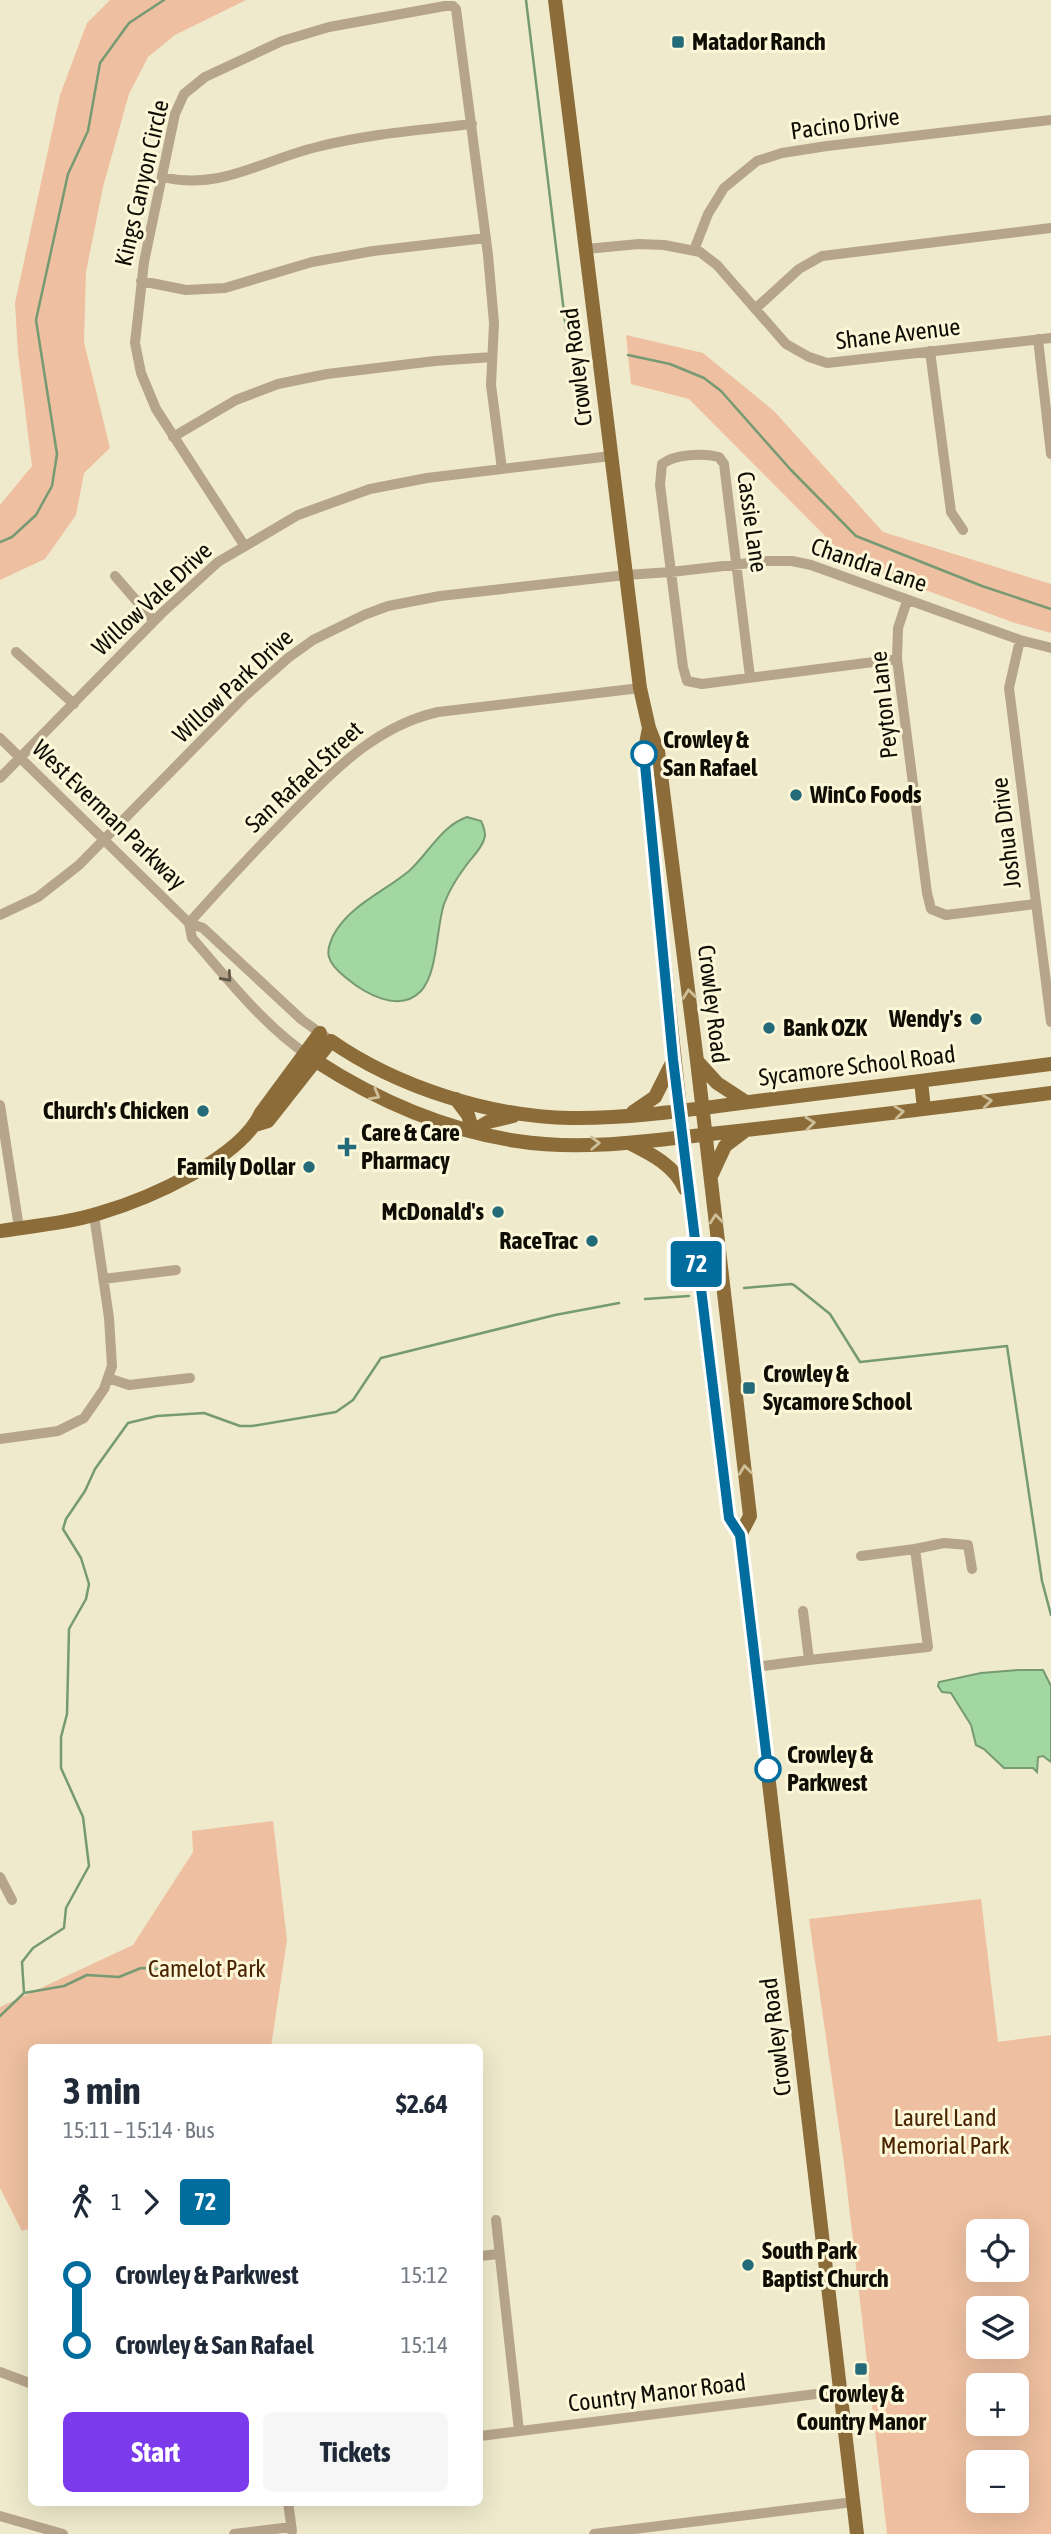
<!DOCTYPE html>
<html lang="en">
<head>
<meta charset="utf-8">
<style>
  body { margin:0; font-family:"Asap Condensed",sans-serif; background:#f6f6f7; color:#1f2937; height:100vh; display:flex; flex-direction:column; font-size:26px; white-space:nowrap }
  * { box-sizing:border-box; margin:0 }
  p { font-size:23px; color:#747a83 }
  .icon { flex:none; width:38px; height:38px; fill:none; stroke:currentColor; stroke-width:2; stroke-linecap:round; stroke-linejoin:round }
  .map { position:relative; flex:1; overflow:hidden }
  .drawer { position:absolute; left:28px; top:2044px; width:455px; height:462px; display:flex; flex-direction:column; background:#fff; border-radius:10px; box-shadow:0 7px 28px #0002 }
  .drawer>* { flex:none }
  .badge { padding:0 14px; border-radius:5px; font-size:24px; line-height:46px }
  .tools { position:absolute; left:966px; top:2219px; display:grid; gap:14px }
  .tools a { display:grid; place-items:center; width:63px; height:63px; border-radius:10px; background:#fff; box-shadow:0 7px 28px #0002; font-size:35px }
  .map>.badge { position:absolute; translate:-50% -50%; box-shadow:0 0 0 4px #fff }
  .legs { display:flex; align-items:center; gap:10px; height:77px; padding:0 35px; font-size:23px }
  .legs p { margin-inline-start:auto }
  .headline { display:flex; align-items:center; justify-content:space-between; height:119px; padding:0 35px }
  h1 { font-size:38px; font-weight:700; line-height:52px }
  .primary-button { display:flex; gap:14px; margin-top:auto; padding:14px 35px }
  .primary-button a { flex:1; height:80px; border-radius:10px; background:#7c3aed; color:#fff; font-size:28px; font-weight:700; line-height:80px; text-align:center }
  .primary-button a+a { background:#f6f6f7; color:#1f2937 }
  ul { padding:0 35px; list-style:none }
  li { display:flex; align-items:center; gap:24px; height:70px; font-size:26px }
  li i { display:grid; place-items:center; width:10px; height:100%; margin:0 9px; background:currentColor }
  li i::after { content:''; width:18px; height:18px; margin:-9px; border:5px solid; border-radius:50%; background:#fff }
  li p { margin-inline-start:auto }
  li:first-child i { background:linear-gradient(#0000 50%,currentColor 0) }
  li:last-child i { background:linear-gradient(currentColor 50%,#0000 0) }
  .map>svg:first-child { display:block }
  .green { fill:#eebfa0; fill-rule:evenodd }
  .water { fill:#a2d7a1; stroke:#769a72; stroke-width:2 }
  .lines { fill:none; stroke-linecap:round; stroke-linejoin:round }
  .stream { stroke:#769a72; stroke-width:2.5 }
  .minor { stroke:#b7a58b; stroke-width:10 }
  .major { stroke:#8c6c39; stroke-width:14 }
  .oneway { stroke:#635948 }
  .oneway2 { stroke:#cfbf99 }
  .line-1-casing { stroke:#fff; stroke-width:16 }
  .line-1 { stroke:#006d9e; stroke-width:10 }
  .poi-dot { fill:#236b78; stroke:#fcf7d9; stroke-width:2.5 }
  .stop-1-dot { fill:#fff; stroke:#006d9e; stroke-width:3.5 }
  .labels { text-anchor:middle; stroke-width:6; stroke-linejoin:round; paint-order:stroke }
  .poi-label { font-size:24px; font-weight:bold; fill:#0f0d04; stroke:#fcf7d9; text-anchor:start }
  .street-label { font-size:24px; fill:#0f0d04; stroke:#fcf7d9 }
  .stop-label { font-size:24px; font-weight:bold; fill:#0f0d04; stroke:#fcf7d9; text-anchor:start }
  .park-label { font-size:24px; fill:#4a2301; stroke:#fcf7d9 }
</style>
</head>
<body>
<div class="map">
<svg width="1051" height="2534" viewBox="0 0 1051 2534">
  <rect width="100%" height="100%" fill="#efeacc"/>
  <path class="green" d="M110,0H246L175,35L148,57L129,94L103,187L86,272L84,342L110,448L84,473L76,515L45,559L0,580V505L32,466L18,353L15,303L60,95L87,23Z
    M626,335L703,353L774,411L883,532L1051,584V633L1012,622L869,569L846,557L689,399L631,384Z
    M273,1821L287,1940L271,2047L32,2048L31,2228L22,2231L0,2188V2007L133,1945L193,1852L192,1831Z
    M981,1899L998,2042L1051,2035V2534H887L844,2163L809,1919ZM978,2231H1017V2270H978ZM1017,2308V2347H978V2308ZM978,2385H1017V2424H978ZM978,2462H1017V2501H978Z"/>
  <path class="water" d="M467,817L481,821C483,825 485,831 485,836C483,848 471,858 465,867C456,879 449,891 444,904C436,929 438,972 421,991C399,1014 364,993 345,977C339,972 331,965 329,957C327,950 330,943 333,936C348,906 384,892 409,871C428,854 441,826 467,817Z
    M1018,1670H1043L1051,1686V1762L1043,1756L1038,1757L1037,1772L1033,1768H1004L984,1749L976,1745L971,1725L951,1693L942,1692L938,1686L939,1682L981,1673Z"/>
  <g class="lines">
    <path class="stream" d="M526,0L566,329L576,343
      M628,355L670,364L704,378L721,391L791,470L856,536L982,586L1051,609
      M0,542L12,537L36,515L52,486L57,454L36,320L68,174L88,131L100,63L129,23L164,0
      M744,1288L791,1284L794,1285L830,1314L860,1362L1007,1346L1042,1581L1051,1615
      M645,1299L689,1296
      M24,1993L64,1986L87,1975L119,1977L141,1968L210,1971
      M0,2016L24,1993L22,1962L33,1948L64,1928L66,1908L89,1866L83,1817L61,1768V1737L67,1714L69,1629L86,1599L89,1584L81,1558L63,1529L66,1519L85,1491L95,1469L128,1423L157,1416L204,1413L240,1426H252L336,1412L353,1400L381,1358L555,1315L619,1303"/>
    <path class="minor" d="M162,177C221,191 262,160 317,147C368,134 420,130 472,124
      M586,249L639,244L664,245L700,252L717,265L786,344L809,357L827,363L1051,338
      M694,250L708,214L724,188L757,161L782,153L827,146L1051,120
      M141,281L186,290L225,288L312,262L373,251L486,238
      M755,309L799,269L822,256L1051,228
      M1038,339L1051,454
      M930,351L951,512L963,530
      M173,437L236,400L278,384L327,374L435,361L492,357
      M244,545L156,409L141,373L135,343L144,262L175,114L184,94L205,77L282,41L329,27L445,6H453L456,9L488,255L494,323L491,385L502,469
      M115,576L154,621
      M907,601L898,628L897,659L927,893L931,909L946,915L1035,904
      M1020,640L1009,688L1051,1022
      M16,652L74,704
      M750,677L724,464L719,457C703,453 675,454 662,464L660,485L683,667L687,681L702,684L897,659
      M0,738L189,923L203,928L302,1020L326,1037
      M0,778L163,612L218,562L298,515L370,489L427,478L611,456
      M0,915L38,897L79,865L244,697L288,658L313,640L364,615L388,606L440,596L626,575L671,572L767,561H792L811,565L1020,640L1051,648
      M189,923C220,888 252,854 284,821C330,775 372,727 438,712L640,688
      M189,923L192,938C228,979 263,1025 309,1056
      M0,1105L19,1228
      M103,1279L176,1270
      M108,1378L129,1385L190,1378
      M0,1439L58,1431L84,1418L104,1389L112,1366L109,1318L94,1215
      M861,1556L915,1549
      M803,1611L809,1660L928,1647L915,1549L944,1543L968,1545L972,1569
      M755,1667L809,1660
      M0,1877L12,1900
      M496,2220L519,2431
      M480,2256L499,2254
      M0,2372L32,2384
      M480,2436L840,2391
      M288,2502L292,2531
      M0,2516L63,2534
      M234,2534L291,2527
      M594,2534L853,2502"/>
    <path class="major" d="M555,0L640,688L649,728L658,751L697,1061L750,1516L740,1535
      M649,728L644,754C668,1009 696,1264 729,1518L740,1535L857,2534
      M316,1061C378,1101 445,1130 517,1141C587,1152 660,1139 729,1132C836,1120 944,1107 1051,1093
      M697,1061L717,1083L746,1102
      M921,1081L924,1109
      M456,1099L468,1115L473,1131L488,1122L513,1116
      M633,1112L655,1097L673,1061
      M255,1125L268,1121L331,1041C397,1087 491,1117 571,1118C641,1119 712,1106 782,1098C872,1087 961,1076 1051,1064
      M629,1143C651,1154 674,1165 685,1189
      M712,1174L725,1146L745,1131
      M0,1231C33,1226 68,1223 100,1213C148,1199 240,1159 261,1113L320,1033"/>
  </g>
  <defs><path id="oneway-chevron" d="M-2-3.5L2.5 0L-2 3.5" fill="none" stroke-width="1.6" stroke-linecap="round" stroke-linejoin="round" transform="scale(1.75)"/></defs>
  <use class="oneway" href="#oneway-chevron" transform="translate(227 977) rotate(48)"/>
  <g class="oneway2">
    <use href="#oneway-chevron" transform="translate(689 994) rotate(-97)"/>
    <use href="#oneway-chevron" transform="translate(375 1095) rotate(28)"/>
    <use href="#oneway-chevron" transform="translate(987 1101) rotate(-7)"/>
    <use href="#oneway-chevron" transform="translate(899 1112) rotate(-7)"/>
    <use href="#oneway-chevron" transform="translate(810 1123) rotate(-6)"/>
    <use href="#oneway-chevron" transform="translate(595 1143) rotate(-2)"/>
    <use href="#oneway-chevron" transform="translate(716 1219) rotate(-96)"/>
    <use href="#oneway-chevron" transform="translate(745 1470) rotate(-97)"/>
  </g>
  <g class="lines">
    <g class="line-1-casing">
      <path id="line-1" d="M644,754L673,1059L729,1518L740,1535L768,1769"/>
    </g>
    <use href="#line-1" class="line-1"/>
  </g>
  <g class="poi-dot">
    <rect x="671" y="35" width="14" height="14" rx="3.5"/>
    <circle cx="796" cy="795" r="7"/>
    <circle cx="976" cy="1019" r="7"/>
    <circle cx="769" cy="1028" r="7"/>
    <circle cx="203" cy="1111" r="7"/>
    <path d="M343.5 1136.5h7v7h7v7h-7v7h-7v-7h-7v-7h7z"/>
    <circle cx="309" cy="1167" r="7"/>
    <circle cx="498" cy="1212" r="7"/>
    <circle cx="592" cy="1241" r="7"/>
    <rect x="742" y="1381" width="14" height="14" rx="3.5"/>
    <circle cx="748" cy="2265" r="7"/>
    <rect x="854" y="2362" width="14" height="14" rx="3.5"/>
  </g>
  <g class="stop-1-dot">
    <circle cx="644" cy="754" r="12"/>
    <circle cx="768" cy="1769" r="12"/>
  </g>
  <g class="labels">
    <g class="poi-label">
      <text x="692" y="50">Matador Ranch</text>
      <text x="810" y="803">WinCo Foods</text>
      <text x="962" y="1027" text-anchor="end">Wendy's</text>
      <text x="783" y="1036">Bank OZK</text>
      <text x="189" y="1119" text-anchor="end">Church's Chicken</text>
      <text x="361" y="1141">Care &amp; Care<tspan x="361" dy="28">Pharmacy</tspan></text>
      <text x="295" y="1175" text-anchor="end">Family Dollar</text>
      <text x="484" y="1220" text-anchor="end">McDonald's</text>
      <text x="578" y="1249" text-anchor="end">RaceTrac</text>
      <text x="763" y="1382">Crowley &amp;<tspan x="763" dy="28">Sycamore School</tspan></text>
      <text x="762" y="2259">South Park<tspan x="762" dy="28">Baptist Church</tspan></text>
      <text x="861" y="2402" text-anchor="middle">Crowley &amp;<tspan x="861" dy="28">Country Manor</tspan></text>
    </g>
    <g class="street-label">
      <text transform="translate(845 124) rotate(-8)" y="8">Pacino Drive</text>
      <text transform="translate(142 183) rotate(-77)" y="8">Kings Canyon Circle</text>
      <text transform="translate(898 334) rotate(-7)" y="8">Shane Avenue</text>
      <text transform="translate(577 367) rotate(-97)" y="8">Crowley Road</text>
      <text transform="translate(752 522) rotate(82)" y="8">Cassie Lane</text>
      <text transform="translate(869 565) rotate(19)" y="8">Chandra Lane</text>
      <text transform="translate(152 599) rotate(-43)" y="8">Willow Vale Drive</text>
      <text transform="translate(233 686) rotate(-43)" y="8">Willow Park Drive</text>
      <text transform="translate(884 705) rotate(-96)" y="8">Peyton Lane</text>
      <text transform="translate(304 777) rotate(-43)" y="8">San Rafael Street</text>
      <text transform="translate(109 815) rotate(44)" y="8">West Everman Parkway</text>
      <text transform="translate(1006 833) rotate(-97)" y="8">Joshua Drive</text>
      <text transform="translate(713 1004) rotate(83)" y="8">Crowley Road</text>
      <text transform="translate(857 1066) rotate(-7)" y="8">Sycamore School Road</text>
      <text transform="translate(776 2037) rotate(-97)" y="8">Crowley Road</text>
      <text transform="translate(657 2393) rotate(-7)" y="8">Country Manor Road</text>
    </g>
    <g class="stop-label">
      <text x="663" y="748">Crowley &amp;<tspan x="663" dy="28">San Rafael</tspan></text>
      <text x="787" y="1763">Crowley &amp;<tspan x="787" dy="28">Parkwest</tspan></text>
    </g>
    <g class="park-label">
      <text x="207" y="1977">Camelot Park</text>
      <text x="945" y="2126">Laurel Land<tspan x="945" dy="28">Memorial Park</tspan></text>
    </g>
  </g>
</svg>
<div class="tools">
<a><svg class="icon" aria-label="locate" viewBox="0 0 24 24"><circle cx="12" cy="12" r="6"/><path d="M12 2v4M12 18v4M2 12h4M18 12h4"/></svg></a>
<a><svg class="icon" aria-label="layers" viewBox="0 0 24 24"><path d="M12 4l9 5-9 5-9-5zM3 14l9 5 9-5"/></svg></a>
<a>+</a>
<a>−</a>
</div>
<b class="badge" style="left:696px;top:1264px;background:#006d9e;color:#fff">72</b>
<section class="drawer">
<div class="headline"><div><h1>3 min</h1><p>15:11 – 15:14 · Bus</p></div><b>$2.64</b></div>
<div class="legs"><svg class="icon" aria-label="walk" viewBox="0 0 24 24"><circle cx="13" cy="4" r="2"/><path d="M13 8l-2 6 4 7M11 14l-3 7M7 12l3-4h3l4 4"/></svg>1<svg class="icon" aria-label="forward" viewBox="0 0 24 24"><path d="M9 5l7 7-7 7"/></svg><b class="badge" style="background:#006d9e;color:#fff">72</b></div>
<ul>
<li><i style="color:#006d9e"></i><b>Crowley &amp; Parkwest</b><p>15:12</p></li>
<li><i style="color:#006d9e"></i><b>Crowley &amp; San Rafael</b><p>15:14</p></li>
</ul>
<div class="primary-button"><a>Start</a><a>Tickets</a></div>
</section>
</div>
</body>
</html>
